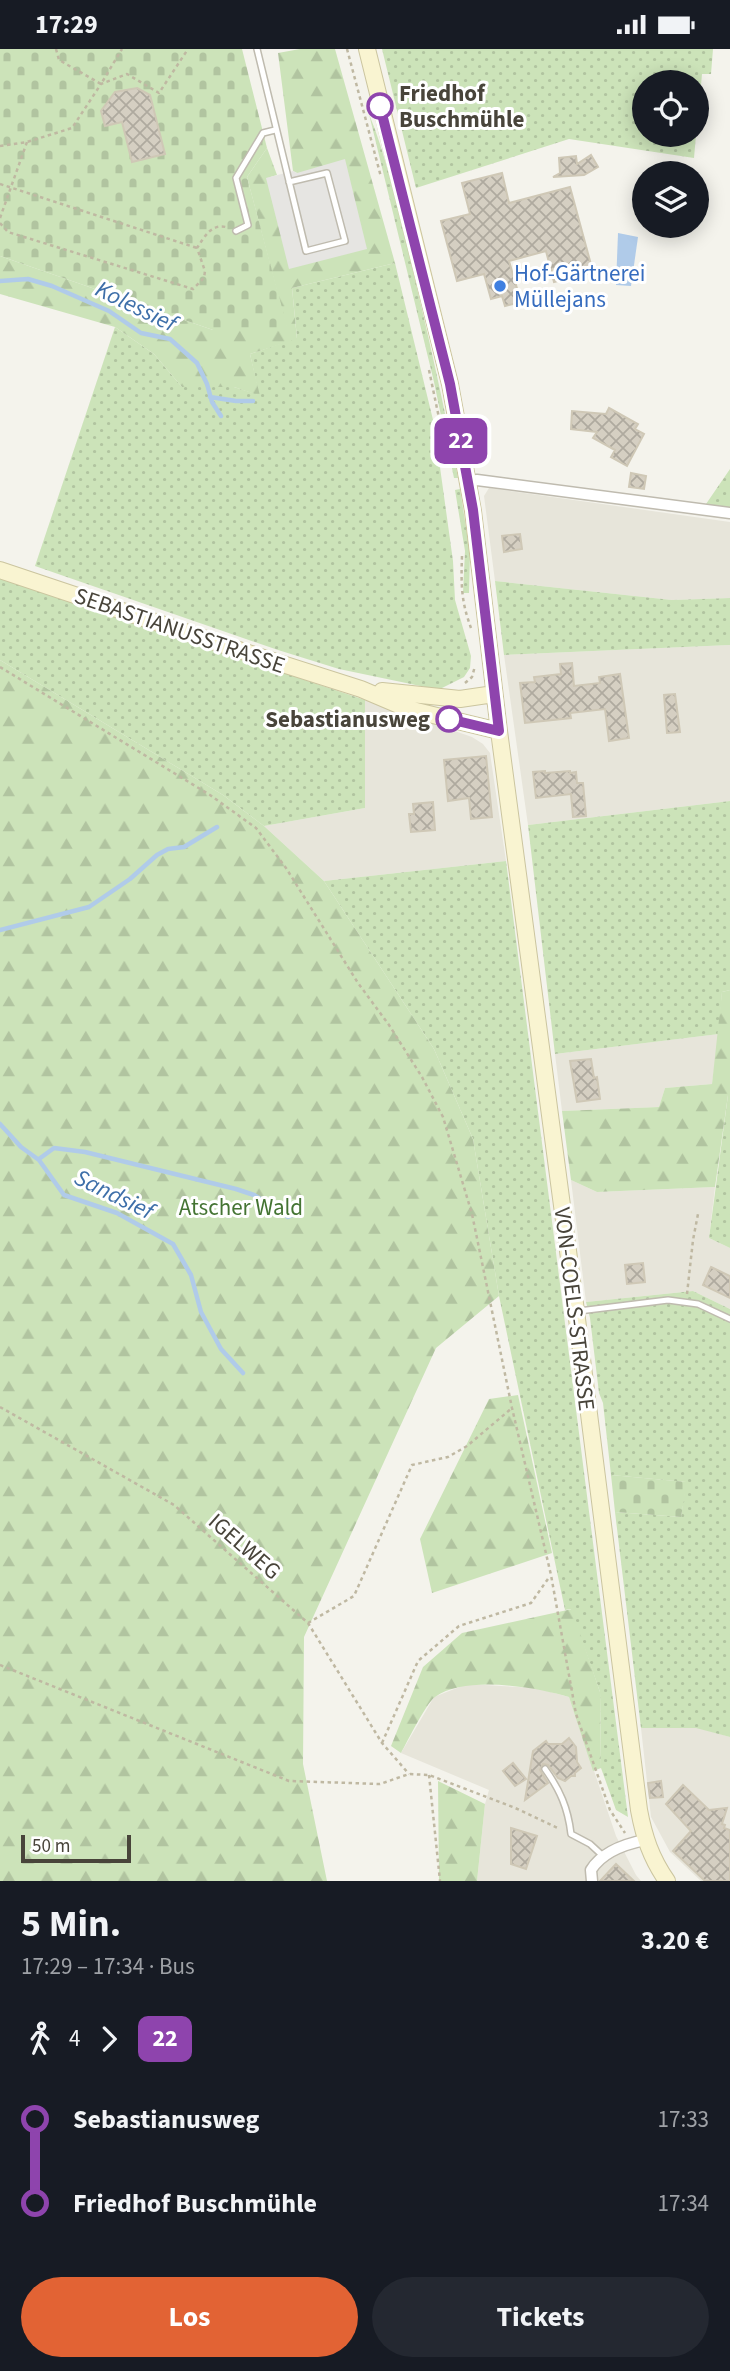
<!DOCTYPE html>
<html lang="de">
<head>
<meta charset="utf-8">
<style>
  body { margin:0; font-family:"Source Sans 3",sans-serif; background:#242831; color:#f1f3f6; height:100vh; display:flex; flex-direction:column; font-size:26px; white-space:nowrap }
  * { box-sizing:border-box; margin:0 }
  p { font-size:23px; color:#9ea1a6 }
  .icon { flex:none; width:38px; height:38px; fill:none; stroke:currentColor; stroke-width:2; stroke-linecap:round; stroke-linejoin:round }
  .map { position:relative; height:1832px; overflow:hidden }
  .side { display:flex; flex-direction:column; background:#171b24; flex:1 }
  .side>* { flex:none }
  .badge { padding:0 14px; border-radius:10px; font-size:24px; line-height:46px }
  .controls { position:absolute; left:632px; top:21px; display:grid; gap:14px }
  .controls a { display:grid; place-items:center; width:77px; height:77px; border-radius:50%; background:#171b24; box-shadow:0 4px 18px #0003; font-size:35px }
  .scale { position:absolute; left:21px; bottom:18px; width:110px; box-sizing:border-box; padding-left:7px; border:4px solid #48443a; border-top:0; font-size:19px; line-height:24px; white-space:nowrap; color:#48443a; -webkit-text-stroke:5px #fff; paint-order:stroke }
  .map>.badge { position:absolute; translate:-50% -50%; box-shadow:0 0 0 4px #fff }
  .legs { display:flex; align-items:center; gap:10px; height:77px; padding:0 21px; font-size:23px }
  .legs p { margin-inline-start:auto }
  .head { display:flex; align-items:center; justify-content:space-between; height:119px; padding:0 21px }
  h1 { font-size:38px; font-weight:700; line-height:52px }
  .action { display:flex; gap:14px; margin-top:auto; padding:14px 21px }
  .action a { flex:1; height:80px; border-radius:42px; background:#e26334; color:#fff; font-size:28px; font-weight:700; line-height:80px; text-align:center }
  .action a+a { background:#242831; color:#f1f3f6 }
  ul { padding:0 21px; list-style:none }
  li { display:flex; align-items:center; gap:24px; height:84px; font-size:26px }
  li i { display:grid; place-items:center; width:10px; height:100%; margin:0 9px; background:currentColor }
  li i::after { content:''; width:18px; height:18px; margin:-9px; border:5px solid; border-radius:50%; background:#171b24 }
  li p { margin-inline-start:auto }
  li:first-child i { background:linear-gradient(#0000 50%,currentColor 0) }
  li:last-child i { background:linear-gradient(currentColor 50%,#0000 0) }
  .status { display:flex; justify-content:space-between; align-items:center; height:49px; padding:0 35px; background:#171b24; direction:ltr }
  .status svg { height:19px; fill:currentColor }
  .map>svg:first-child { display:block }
  .residential { fill:#e7e5da }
  .grass { fill:url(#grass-dots) }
  .forest { fill:url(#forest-firs) }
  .cemetery { fill:url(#cemetery-stones) }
  .parking { fill:#e6e5e2 }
  .water { fill:#b0cbe9 }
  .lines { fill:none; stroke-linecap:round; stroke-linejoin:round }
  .stream { stroke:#b0cbe9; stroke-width:4.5 }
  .building { fill:url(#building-cross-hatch); stroke:#cfc8b6; stroke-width:2 }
  .lane-casing { stroke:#bfbbaf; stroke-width:8 }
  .street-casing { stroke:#bfbbaf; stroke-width:13 }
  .secondary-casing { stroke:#cbc59f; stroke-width:18 }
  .path { stroke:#bfb8a2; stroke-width:2.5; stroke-dasharray:3.5 3.5; stroke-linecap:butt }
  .lane { stroke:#fff; stroke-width:5 }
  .street { stroke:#fff; stroke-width:10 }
  .secondary { stroke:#f9f4d1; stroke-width:16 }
  .line-1-casing { stroke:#fff; stroke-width:16 }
  .line-1 { stroke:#8e44ad; stroke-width:10 }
  .stop-1-dot { fill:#fff; stroke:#8e44ad; stroke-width:3.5 }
  .shop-dot { fill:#3f7fe0; stroke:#fff; stroke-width:2.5 }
  .labels { text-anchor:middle; stroke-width:6; stroke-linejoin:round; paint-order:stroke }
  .stop-label { font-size:23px; font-weight:bold; fill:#48443a; stroke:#fff; text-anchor:start }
  .shop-label { font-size:23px; fill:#366cbe; stroke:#fff; text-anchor:start }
  .street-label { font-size:23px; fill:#48443a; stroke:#fff }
  .park-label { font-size:23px; fill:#447433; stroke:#fff }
  .water-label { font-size:24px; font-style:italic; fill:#3e6fa9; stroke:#fff }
</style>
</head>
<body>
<div class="status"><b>17:29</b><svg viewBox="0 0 49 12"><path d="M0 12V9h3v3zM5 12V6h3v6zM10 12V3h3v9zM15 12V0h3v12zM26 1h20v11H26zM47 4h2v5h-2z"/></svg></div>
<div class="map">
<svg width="730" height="1832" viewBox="0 0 730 1832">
  <defs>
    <pattern id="grass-dots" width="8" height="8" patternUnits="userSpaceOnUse" patternTransform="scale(1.75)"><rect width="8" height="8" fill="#cce3b9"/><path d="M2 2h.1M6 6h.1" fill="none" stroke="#b1c4a0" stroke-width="1.8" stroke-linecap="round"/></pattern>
    <pattern id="forest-firs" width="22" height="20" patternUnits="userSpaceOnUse" patternTransform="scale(1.75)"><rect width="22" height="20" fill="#cce3b9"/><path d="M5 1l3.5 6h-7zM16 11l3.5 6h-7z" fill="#b1c4a0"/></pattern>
    <pattern id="cemetery-stones" width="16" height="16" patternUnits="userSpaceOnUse" patternTransform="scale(1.75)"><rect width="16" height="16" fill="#cce3b9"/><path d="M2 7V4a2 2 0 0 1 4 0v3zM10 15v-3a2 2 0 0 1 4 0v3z" fill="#b1c4a0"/></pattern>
    <pattern id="building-cross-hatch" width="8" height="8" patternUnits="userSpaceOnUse" patternTransform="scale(1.75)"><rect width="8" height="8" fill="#d5cfc2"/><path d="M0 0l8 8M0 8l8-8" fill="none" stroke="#afaa9f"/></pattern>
  </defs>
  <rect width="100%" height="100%" fill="#f4f3ec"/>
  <path class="residential" d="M489,439L730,473V549L672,551L495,532L484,447Z
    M730,596V752L528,776L504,606Z
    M365,651L472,688L483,695L490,704L506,812L324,832L264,777L365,759Z
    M719,985L712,1035L665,1039L659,1058L562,1062L555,1005Z
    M571,1131L597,1143L715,1138L709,1189L730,1199V1260L693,1242L586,1253Z
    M467,1635L536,1639L569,1648L616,1787L636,1826L641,1832H477L485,1755L489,1741L401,1704L434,1648Z
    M696,1678L730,1688V1832H701L670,1803L651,1768L641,1679Z"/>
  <path class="grass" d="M382,0H713L711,25H702L697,81L696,33H644V86H696L694,109L569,90L416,139Z
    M369,65C386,106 395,150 406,193C425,272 443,350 458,429H454L434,333Z
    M395,214L434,375L453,512L455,551L471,607L470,619L464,628L442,639H430L339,620L278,601L35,517L115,278L154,305L182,338H234L259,346L250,305L297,289L292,239Z
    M730,420V459L705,455H706Z
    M460,440L470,504L469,544H463L465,502L455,441Z
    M0,529L365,651V759L264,777L223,746L0,611Z
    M495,532L672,551L730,549V596L504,606Z
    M730,752V941L722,943L719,985L555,1005L528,776Z
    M506,812L628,1768L616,1761L601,1719L600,1643L571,1560L565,1561L499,1247L473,1090L434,1000L324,832Z
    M728,1046H730V1199L709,1189Z
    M693,1242L730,1260V1688L696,1679H641L615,1463L681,1468L686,1433L611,1426L603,1354L599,1344L590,1269L586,1253Z"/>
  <path class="forest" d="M300,0H335L395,214L292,239L297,290L250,305L260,347L234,338H182L154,305L115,278L0,245V207L213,281L287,280L247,128L267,99L277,126L267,129L297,124L293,122L278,4Z
    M0,611L223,746L264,777L324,832L434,1000L473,1090L499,1247L436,1299L304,1588L303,1715L327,1832H0Z
    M730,941V1046H728L715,1138L597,1143L571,1131L562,1062L659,1058L665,1039L712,1035L722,943Z
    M518,1346L552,1504L432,1544L420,1490L489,1350Z
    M572,1560L600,1643L601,1719L593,1722L569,1648C535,1638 466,1626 435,1648C427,1653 407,1693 401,1704L391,1697L423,1618L462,1584Z
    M438,1732L485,1755L477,1832H439Z"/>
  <path class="cemetery" d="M0,0H242L267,99L247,128L288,281H213L0,207Z
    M611,1426L687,1433L681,1468L615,1463Z"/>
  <path class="parking" d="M345,110L367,200L289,220L266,129L293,122L297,124Z"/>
  <path class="water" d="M618,184L638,188L631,237L616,236Z"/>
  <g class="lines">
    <path class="stream" d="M0,232L28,230L52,237L109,262L141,284L170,290L197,314L207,335L212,353L221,367
      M210,348L236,352H253
      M0,881L89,858L130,830L157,806L168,800L184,798L217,778
      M0,1075L21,1098L39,1111L64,1146L117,1164L173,1195L191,1226L201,1263L221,1300L243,1324
      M39,1110L54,1099L85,1103L236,1140L254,1146L288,1168L298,1164"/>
  </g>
  <path class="building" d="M137,39L150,46L165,105L132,113L122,73L105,77L101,62L115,43Z
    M591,106L598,118L584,126L553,128L560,124L559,109L576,107L577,115Z
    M502,124L509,154L570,138L593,223L554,233L546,202L509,212L521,253L505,257L502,247L491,250L484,225L457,232L441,172L470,165L462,134Z
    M609,359L638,375L635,380L644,385L627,417L611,408L615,401L593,389L597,383L571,380L572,362L606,365Z
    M631,424L646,427L644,440L629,438Z
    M520,485L522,500L504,503L502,487Z
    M572,614L574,637L600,634L599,628L620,625L629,689L609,692L605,660L570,664L571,669L525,674L520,634L535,633L534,628L561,625L560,615Z
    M675,645L680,683L667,684L664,646Z
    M486,707L492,768L471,770L469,749L448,752L444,711Z
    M545,722V724L570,722V724L576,723L577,734H583L586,767L573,768L571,745L536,749L533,723Z
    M433,753L435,781L411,783L409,765H414L413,755Z
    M591,1010L594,1029L597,1028L600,1050L577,1053L570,1012Z
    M643,1214L645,1233L627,1235L625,1216Z
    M711,1218L730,1227V1249L703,1236Z
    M569,1689L576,1698L577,1713L581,1719L575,1724V1727H571L565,1732L558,1729L548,1716L543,1715L540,1721L548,1734L525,1751L533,1702L546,1692L548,1695H562Z
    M513,1714L526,1730L515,1737L503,1722Z
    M661,1732L663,1748L650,1749L648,1734Z
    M683,1736L709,1761L727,1759L722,1775L725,1776L724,1779L730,1781V1832H705L673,1802L691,1782L666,1755Z
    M511,1779L537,1787L526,1820L511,1815Z
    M616,1815L634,1832H600Z"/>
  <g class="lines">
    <g class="lane-casing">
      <path id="lane" d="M257,0L306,202L345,192L327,124L289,133
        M236,182L248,176L236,129L263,84L275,81
        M579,1262L668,1251L698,1255L730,1270
        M545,1720C560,1741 568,1759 571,1785L590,1795L603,1807"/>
    </g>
    <g class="street-casing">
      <path id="street" d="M468,432L477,431L730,464
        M592,1832L591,1821C602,1803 625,1795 645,1791"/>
    </g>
    <g class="secondary-casing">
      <path id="secondary" d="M367,0L450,335L473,462L499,682L576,1262L639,1761C644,1788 651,1809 667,1832
        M0,521L245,603L361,640L408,660L499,682
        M382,642L460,650L494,645"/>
    </g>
    <path class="path" d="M56,0L59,11L101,35L122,0
      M347,0L381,128
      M0,97L27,93L72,79L101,35L127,25L159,44L188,0
      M0,135L197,199
      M0,169L27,93
      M0,174L8,183L193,240L204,229L205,222L197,199C205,187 211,175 226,178
      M429,321L444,393
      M462,507C461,535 461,552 471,579
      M0,618L210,746L256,779L286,819L358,934L389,976L422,1028L443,1068L472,1165L512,1359L551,1526L576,1665L610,1761L625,1784
      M465,634L472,628L475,617
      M687,1245L693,1191L698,1165
      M0,1358L174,1456L308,1574L382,1694L409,1725
      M308,1574L354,1547L412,1416L448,1408L467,1397L512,1359
      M0,1616L289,1732L380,1735L409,1725L429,1726L513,1758L560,1780
      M382,1694L418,1612L459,1577L531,1554L550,1527
      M429,1726L440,1832"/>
    <use href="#lane" class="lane"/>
    <use href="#street" class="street"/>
    <use href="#secondary" class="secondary"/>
  </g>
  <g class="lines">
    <g class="line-1-casing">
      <path id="line-1" d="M380,57L450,335L473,461L499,682L449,670"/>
    </g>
    <use href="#line-1" class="line-1"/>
  </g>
  <g class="stop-1-dot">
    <circle cx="380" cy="57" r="12"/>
    <circle cx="449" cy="670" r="12"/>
  </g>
  <circle class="shop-dot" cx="500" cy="237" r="7"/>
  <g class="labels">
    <g class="stop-label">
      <text x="399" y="52">Friedhof<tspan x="399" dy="26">Buschmühle</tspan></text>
      <text x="430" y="678" text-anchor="end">Sebastianusweg</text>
    </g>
    <g class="shop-label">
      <text x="514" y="232">Hof-Gärtnerei<tspan x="514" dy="26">Müllejans</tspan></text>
    </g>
    <g class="street-label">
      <text transform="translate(180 581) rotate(19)" y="8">SEBASTIANUSSTRASSE</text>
      <text transform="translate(575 1260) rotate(83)" y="8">VON-COELS-STRASSE</text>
      <text transform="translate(245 1497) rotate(41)" y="8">IGELWEG</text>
    </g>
    <g class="park-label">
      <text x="241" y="1166">Atscher Wald</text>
    </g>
    <g class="water-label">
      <text transform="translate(136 257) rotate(26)" y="8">Kolessief</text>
      <text transform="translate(114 1145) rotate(26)" y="8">Sandsief</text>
    </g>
  </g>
</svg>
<div class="controls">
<a><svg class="icon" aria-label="locate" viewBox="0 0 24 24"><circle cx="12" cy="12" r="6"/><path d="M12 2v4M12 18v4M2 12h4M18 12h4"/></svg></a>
<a><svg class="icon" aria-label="layers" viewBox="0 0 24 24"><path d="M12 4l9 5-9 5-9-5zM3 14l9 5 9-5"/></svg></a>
</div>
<div class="scale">50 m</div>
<b class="badge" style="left:461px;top:392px;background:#8e44ad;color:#fff">22</b>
</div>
<section class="side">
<div class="head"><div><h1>5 Min.</h1><p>17:29 – 17:34 · Bus</p></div><b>3.20 €</b></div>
<div class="legs"><svg class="icon" aria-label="walk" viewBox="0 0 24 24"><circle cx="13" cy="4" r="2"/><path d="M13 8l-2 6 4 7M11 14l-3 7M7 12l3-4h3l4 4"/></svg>4<svg class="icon" aria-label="forward" viewBox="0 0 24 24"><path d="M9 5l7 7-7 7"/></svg><b class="badge" style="background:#8e44ad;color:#fff">22</b></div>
<ul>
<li><i style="color:#8e44ad"></i><b>Sebastianusweg</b><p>17:33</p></li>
<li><i style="color:#8e44ad"></i><b>Friedhof Buschmühle</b><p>17:34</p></li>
</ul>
<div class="action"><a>Los</a><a>Tickets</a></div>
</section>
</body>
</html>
